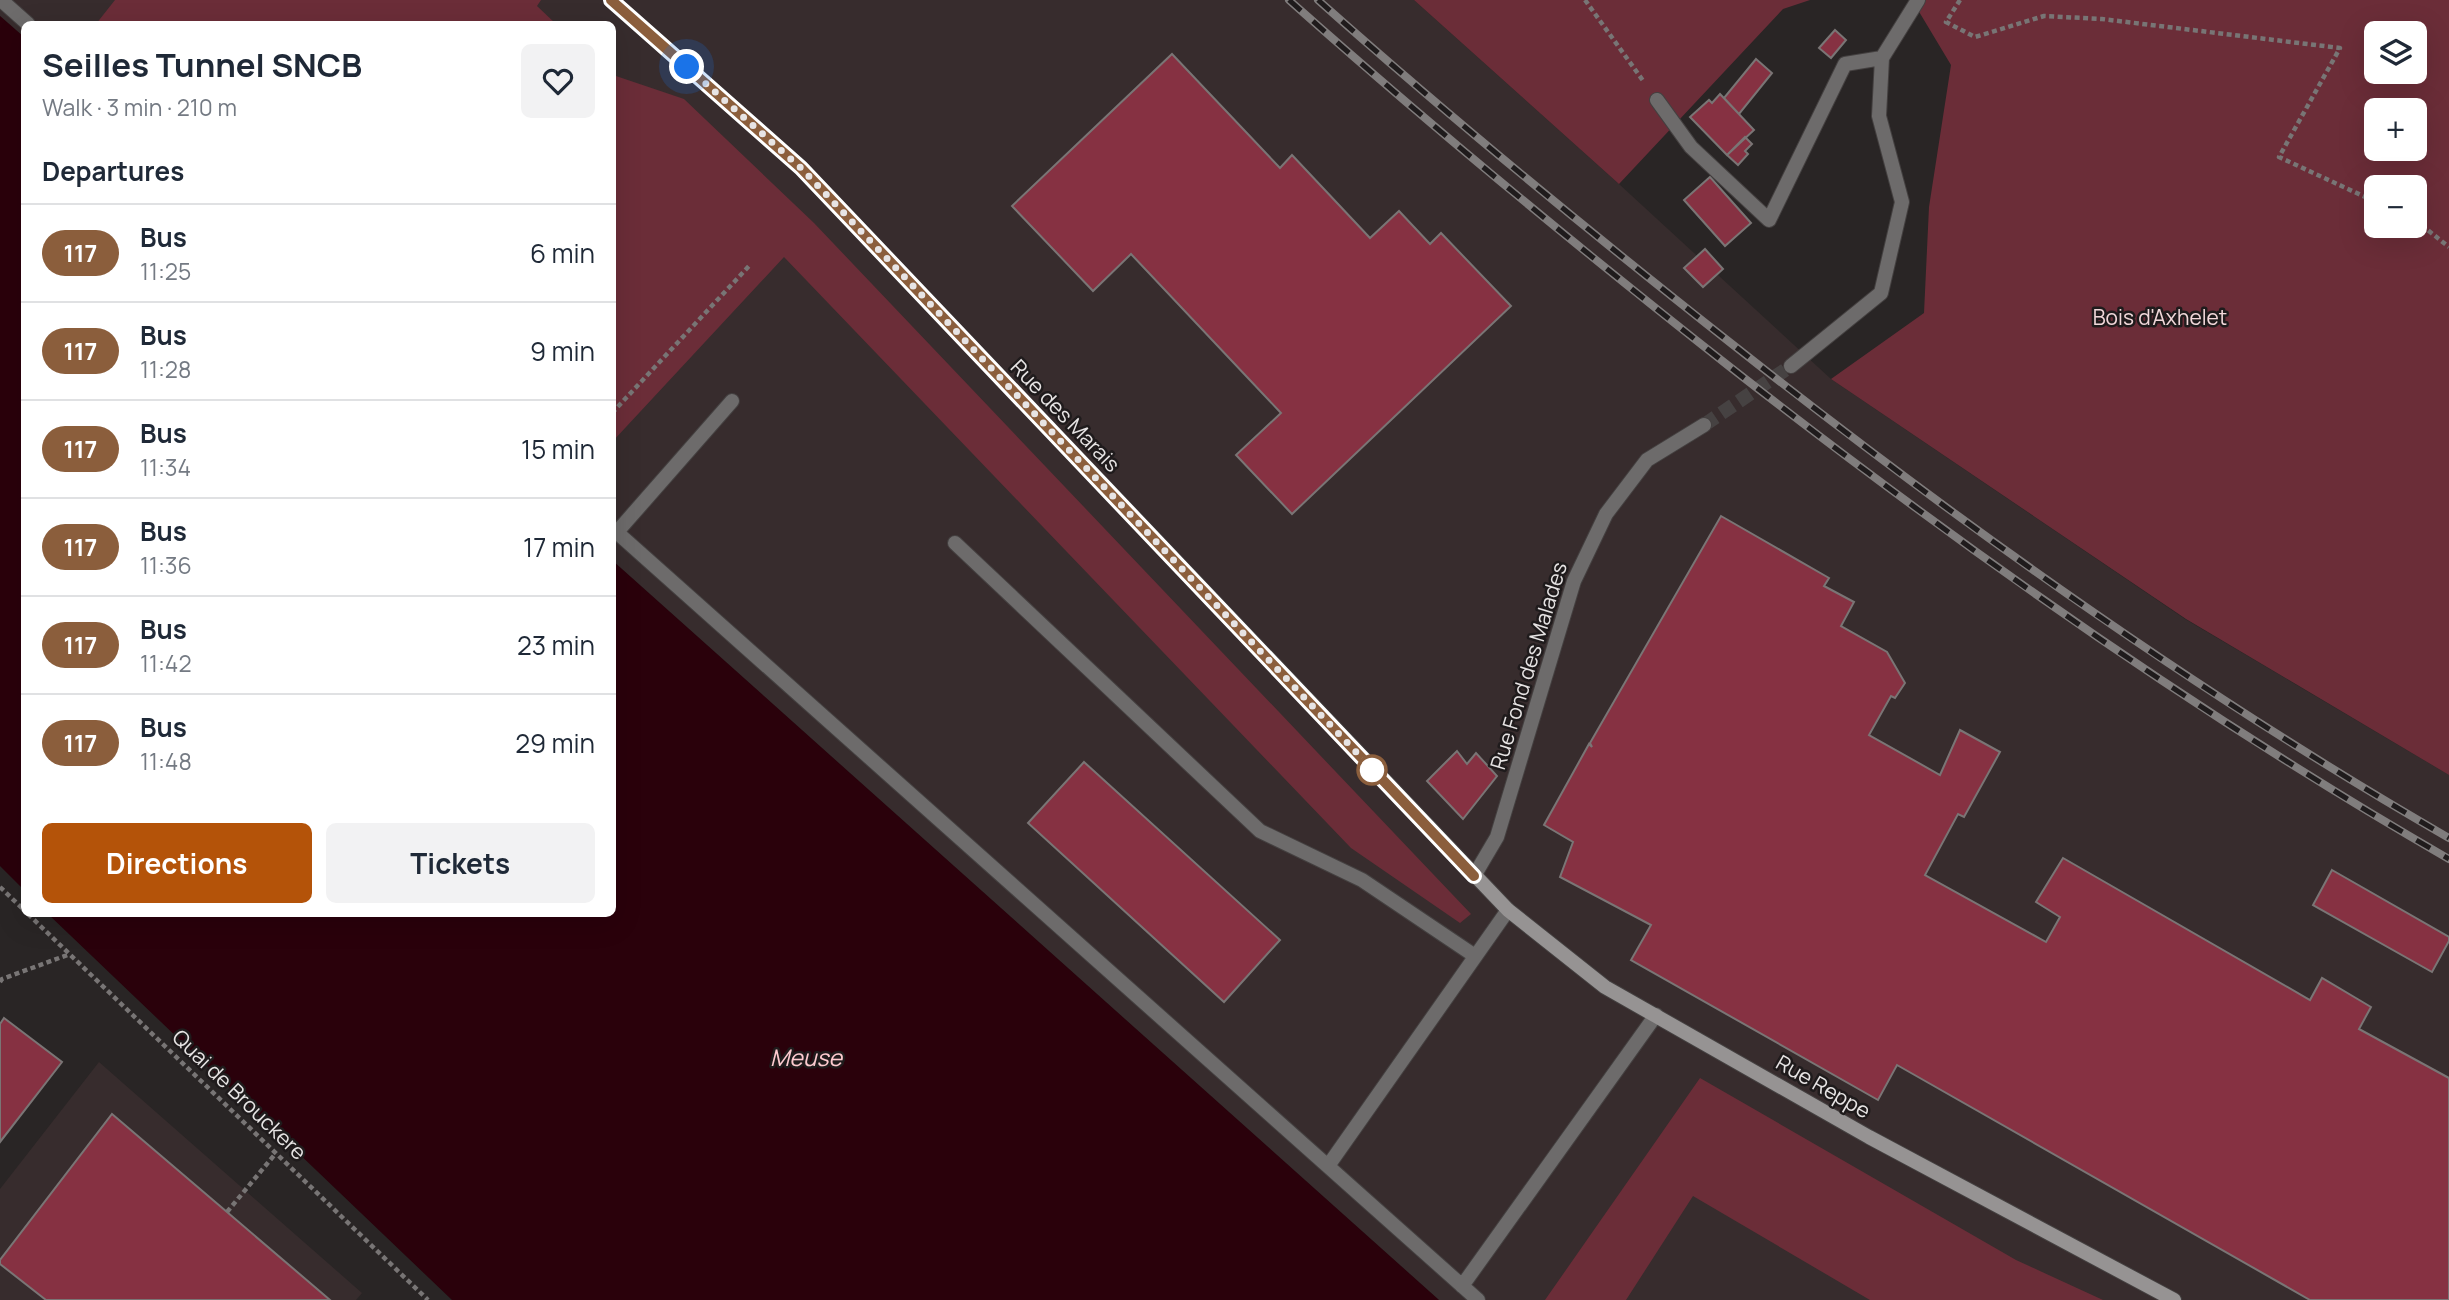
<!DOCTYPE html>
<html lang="en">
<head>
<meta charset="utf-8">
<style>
  body { margin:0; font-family:Manrope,sans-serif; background:#f2f2f3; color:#1f2937; height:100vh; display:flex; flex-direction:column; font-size:26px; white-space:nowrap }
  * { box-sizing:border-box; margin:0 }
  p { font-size:23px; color:#747a83 }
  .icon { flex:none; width:38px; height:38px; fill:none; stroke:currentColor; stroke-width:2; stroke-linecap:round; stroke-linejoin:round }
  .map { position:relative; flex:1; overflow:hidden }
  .side { position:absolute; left:21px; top:21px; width:595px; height:896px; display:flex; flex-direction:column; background:#fff; border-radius:10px; box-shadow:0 7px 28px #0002 }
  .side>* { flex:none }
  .badge { padding:0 14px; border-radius:23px; font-size:24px; line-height:46px }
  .fabs { position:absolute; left:2364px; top:21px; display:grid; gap:14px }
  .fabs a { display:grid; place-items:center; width:63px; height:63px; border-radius:10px; background:#fff; box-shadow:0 7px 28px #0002; font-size:35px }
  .you { position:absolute; width:35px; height:35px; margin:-18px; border:5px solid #fff; border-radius:50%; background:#1a73e8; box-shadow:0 0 0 10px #1a73e833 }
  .map>.badge { position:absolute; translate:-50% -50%; box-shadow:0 0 0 4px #fff }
  h2 { padding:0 21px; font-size:26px; line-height:63px }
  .round { display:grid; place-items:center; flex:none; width:74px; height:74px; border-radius:10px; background:#f2f2f3 }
  .overview { display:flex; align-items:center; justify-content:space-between; height:119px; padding:0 21px }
  h1 { font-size:33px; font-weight:700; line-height:52px }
  .primary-button { display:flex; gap:14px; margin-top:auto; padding:14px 21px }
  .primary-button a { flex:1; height:80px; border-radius:10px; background:#b45309; color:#fff; font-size:28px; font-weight:700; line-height:80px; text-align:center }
  .primary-button a+a { background:#f2f2f3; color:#1f2937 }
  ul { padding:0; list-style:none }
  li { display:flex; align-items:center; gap:21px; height:98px; padding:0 21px; border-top:2px solid #e0e1e3 }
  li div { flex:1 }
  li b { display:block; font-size:26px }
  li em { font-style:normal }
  li .badge { min-width:77px; font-weight:700; text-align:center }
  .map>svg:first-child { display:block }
  .built { fill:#372c2d }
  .green { fill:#6b2d38; fill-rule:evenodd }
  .water { fill:#2a010b }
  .building { fill:#863142; stroke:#7a7575; stroke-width:2 }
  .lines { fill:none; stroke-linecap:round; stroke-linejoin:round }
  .street-tunnel { stroke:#464242; stroke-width:14; stroke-dasharray:14 7; stroke-linecap:butt }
  .lane-casing { stroke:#444040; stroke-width:16 }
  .street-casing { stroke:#444040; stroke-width:16 }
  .secondary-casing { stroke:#444040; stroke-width:16 }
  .path { stroke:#787575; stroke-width:4.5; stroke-dasharray:5 3.5; stroke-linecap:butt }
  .lane { stroke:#6d6b6b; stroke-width:14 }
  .street { stroke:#6d6b6b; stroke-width:14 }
  .secondary { stroke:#969393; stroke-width:14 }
  .rail-casing { stroke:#807d7d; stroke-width:8 }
  .rail { stroke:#1f1b1c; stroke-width:5; stroke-dasharray:16; stroke-linecap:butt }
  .line-casing { stroke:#fff; stroke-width:16 }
  .line { stroke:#8b5e3c; stroke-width:10 }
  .walk { stroke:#e7e4e4; stroke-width:7; stroke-dasharray:0 12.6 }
  .stop-dot { fill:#fff; stroke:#8b5e3c; stroke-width:3.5 }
  .labels { text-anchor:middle; stroke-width:5; stroke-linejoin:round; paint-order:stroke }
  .park-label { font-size:21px; fill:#f2d8da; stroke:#1f1b1c }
  .street-label { font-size:21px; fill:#e7e4e4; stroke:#1f1b1c }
  .water-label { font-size:23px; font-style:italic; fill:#fdcacf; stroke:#1f1b1c }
</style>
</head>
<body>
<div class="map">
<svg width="2449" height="1300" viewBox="0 0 2449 1300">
  <rect width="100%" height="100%" fill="#292525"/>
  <path class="built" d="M0,0H1414L1619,184L1831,379L2185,619L2449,775V1300H1439L613,561L612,24H24V37L0,16Z
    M99,1062L362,1293L356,1300H0V1189Z"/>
  <path class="green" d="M115,0H541L537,6L556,24H96Z
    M1414,0H1810L1783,9L1619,184Z
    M1912,0H2449V775L2186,619L1831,379L1924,313L1929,207L1951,65ZM2376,33H2415V72H2376ZM2376,110H2415V149H2376ZM2376,187H2415V226H2376Z
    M613,75L684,99L814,223L1471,914L1460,923L1351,848L784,257L613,441Z
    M1700,1078L2016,1260L2103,1300H1870L1693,1196L1626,1300H1545Z"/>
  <path class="water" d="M0,16L24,37V890L0,866Z
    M613,561L1439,1300H452L48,914H612Z"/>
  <path class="building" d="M1835,30L1846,40L1831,58L1819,48Z
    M1172,54L1280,168L1292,155L1370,238L1399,211L1430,244L1441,233L1511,306L1292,514L1236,455L1281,413L1131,254L1093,291L1012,206Z
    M1756,59L1772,73L1739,114L1724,98Z
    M1720,94L1754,130L1727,155L1690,117L1709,100L1712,103Z
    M1745,137L1752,144L1745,151L1748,154L1738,165L1727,155Z
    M1710,177L1751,223L1725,246L1684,200Z
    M1705,249L1723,269L1703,287L1684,268Z
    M1721,516L1829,578L1824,586L1854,602L1841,626L1887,652L1905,683L1895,698L1891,696L1869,735L1940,775L1960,730L2000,752L1964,817L1958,814L1925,875L2046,942L2060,917L2036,902L2063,858L2310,1000L2322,978L2371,1007L2359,1029L2449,1078V1300H2310L1897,1065L1878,1100L1631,960L1651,925L1560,877L1573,842L1544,825L1589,744L1592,747L1590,743Z
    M1457,751L1467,764L1476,753L1497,776L1463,819L1427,781Z
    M1084,762L1280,940L1224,1002L1028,823Z
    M2332,870L2449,937V941L2432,972L2313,905Z
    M4,1018L62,1062L0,1142V1024Z
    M112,1114L227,1212L330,1300H46L0,1264V1260Z"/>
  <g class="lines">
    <path class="street-tunnel" d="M1704,425L1791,366"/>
    <g class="lane-casing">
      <path id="lane" d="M1,0L28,24
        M612,528L1478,1300
        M617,532L732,401
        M955,543L1260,831L1362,880L1475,956
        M1328,1166L1508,910
        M1462,1286L1656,1015"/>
    </g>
    <g class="street-casing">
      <path id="street" d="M1657,100L1691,147L1769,220L1845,64L1882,58
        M1791,366L1881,293L1902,202L1879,116L1882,58L1918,0
        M1474,876L1497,837L1574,581L1606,514L1647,460L1704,425"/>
    </g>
    <g class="secondary-casing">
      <path id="secondary" d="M611,0L801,168L1508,910L1605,987L1869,1137L2174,1300"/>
    </g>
    <path class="path" d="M1585,0L1644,82
      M1960,0L1946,22L1975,37L2044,16L2102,19L2340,48L2279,157L2376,202
      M2415,220L2449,247
      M612,413L749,266
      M0,887L24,910
      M28,914L428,1300
      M0,982L2,979L70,954
      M227,1212L276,1153"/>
    <use href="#lane" class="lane"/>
    <use href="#street" class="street"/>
    <use href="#secondary" class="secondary"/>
    <g class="rail-casing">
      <path id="rail" d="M1289,0C1432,127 1580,249 1730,367C1959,546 2197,714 2449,859
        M1318,0C1452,119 1591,233 1732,344C1960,524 2197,693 2449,838"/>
    </g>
    <use href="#rail" class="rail"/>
  </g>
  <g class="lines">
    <g class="line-casing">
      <path id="line" d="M611,0L801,168L1474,876"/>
    </g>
    <use href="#line" class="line"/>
    <path class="walk" d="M687,67L801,168L1378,775L1372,770"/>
  </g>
  <circle class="stop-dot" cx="1372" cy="770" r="14"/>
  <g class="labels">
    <g class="park-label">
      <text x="2160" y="325">Bois d'Axhelet</text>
    </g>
    <g class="street-label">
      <text transform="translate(1065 416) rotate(46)" y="7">Rue des Marais</text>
      <text transform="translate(1529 666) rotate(-73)" y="7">Rue Fond des Malades</text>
      <text transform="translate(1823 1087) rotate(30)" y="7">Rue Reppe</text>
      <text transform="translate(239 1095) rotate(44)" y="7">Quai de Brouckere</text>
    </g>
    <g class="water-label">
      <text x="806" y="1066">Meuse</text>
    </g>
  </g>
</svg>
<div class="fabs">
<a><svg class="icon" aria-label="layers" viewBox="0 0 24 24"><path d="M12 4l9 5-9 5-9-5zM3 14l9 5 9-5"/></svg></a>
<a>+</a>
<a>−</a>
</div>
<div class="you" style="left:687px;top:67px"></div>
<section class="side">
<div class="overview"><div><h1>Seilles Tunnel SNCB</h1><p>Walk · 3 min · 210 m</p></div><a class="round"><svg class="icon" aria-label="heart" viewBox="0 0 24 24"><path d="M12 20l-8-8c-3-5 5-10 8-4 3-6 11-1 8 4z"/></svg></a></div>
<h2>Departures</h2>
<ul>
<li><span class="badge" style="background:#8b5e3c;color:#fff">117</span><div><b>Bus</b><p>11:25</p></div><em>6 min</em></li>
<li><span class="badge" style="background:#8b5e3c;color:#fff">117</span><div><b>Bus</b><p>11:28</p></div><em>9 min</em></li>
<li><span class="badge" style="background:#8b5e3c;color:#fff">117</span><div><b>Bus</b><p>11:34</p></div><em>15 min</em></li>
<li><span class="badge" style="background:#8b5e3c;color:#fff">117</span><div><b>Bus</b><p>11:36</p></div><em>17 min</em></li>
<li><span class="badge" style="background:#8b5e3c;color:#fff">117</span><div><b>Bus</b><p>11:42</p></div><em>23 min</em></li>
<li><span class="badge" style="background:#8b5e3c;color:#fff">117</span><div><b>Bus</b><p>11:48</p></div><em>29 min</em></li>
</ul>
<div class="primary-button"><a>Directions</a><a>Tickets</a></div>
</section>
</div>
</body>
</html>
